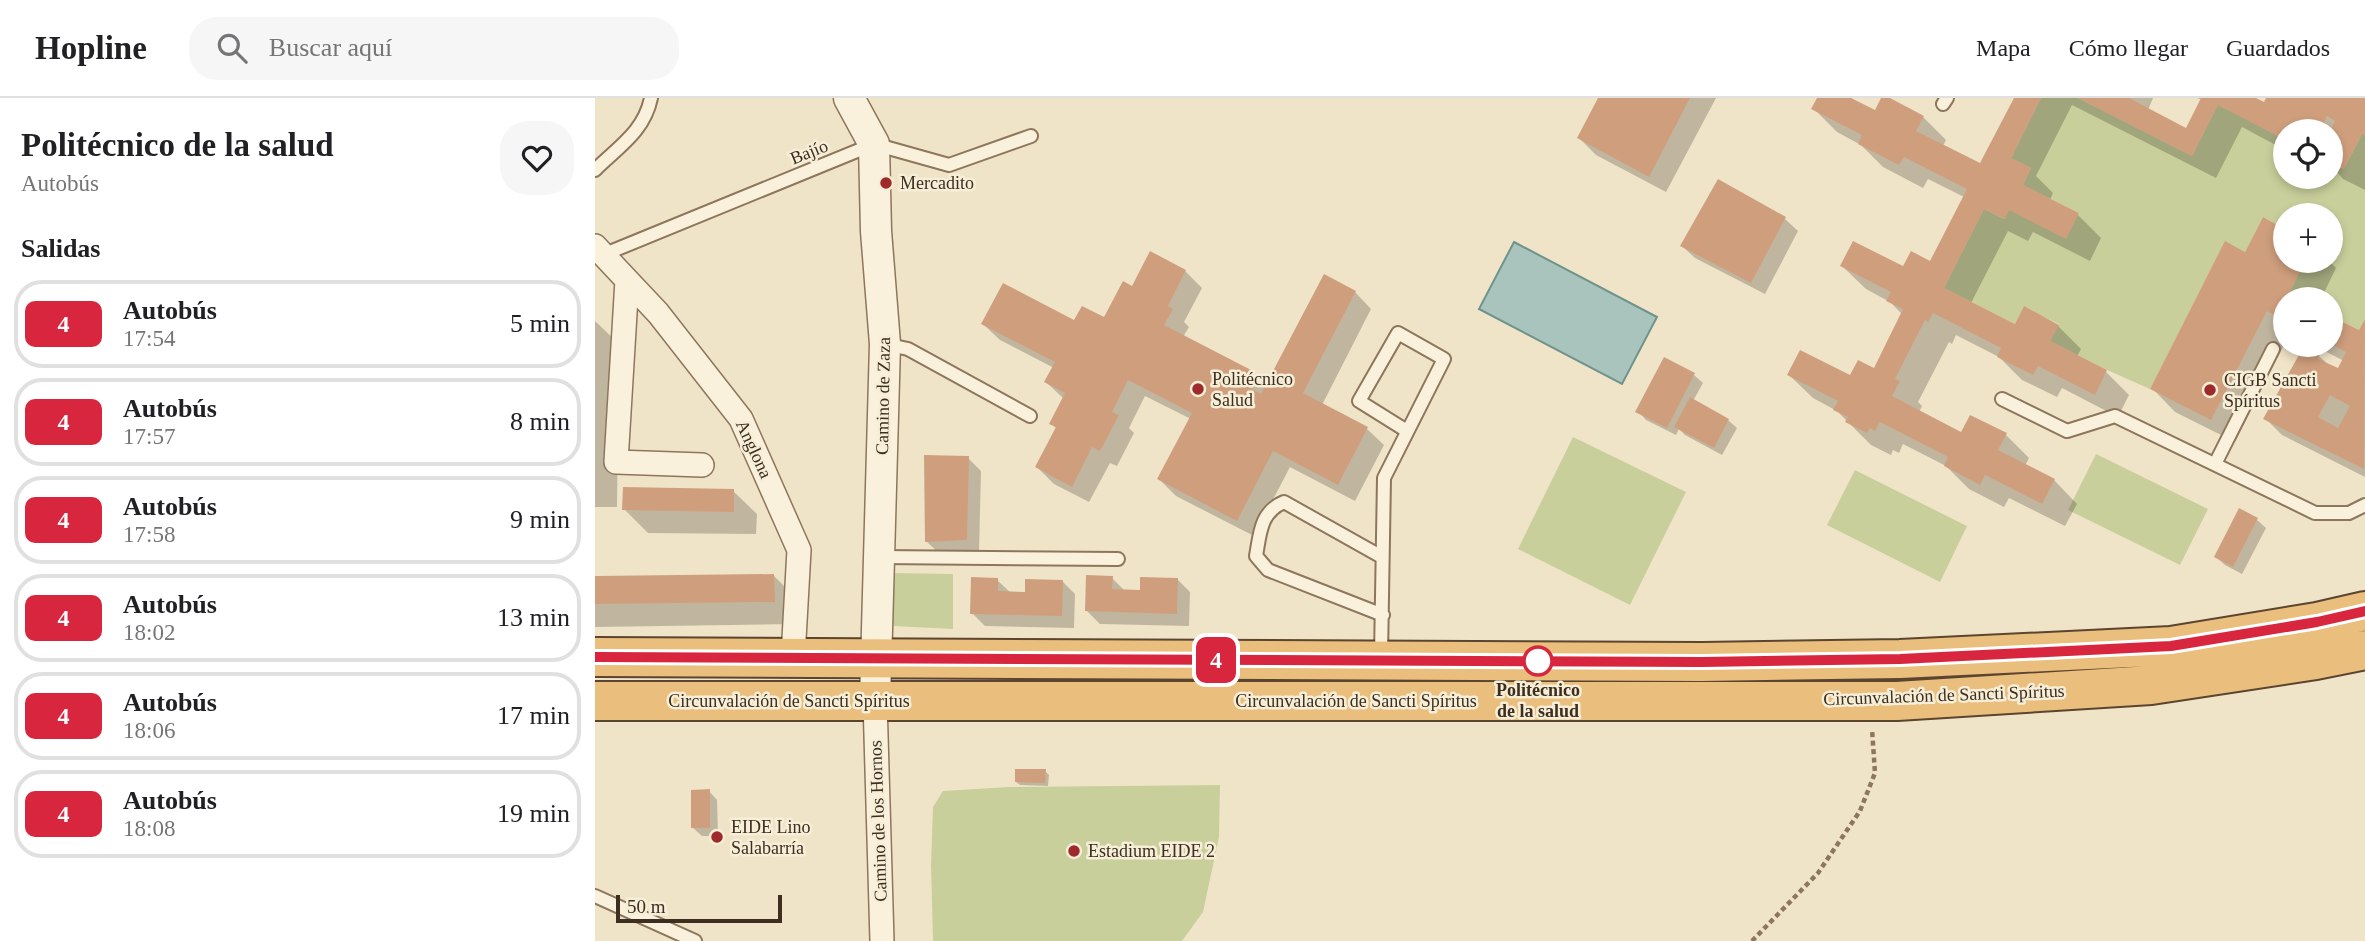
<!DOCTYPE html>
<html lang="es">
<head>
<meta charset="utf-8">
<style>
  body { margin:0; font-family:Georgia,serif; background:#f6f6f6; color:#202124; height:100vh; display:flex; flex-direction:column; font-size:26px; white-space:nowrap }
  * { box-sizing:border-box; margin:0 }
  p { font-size:23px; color:#757577 }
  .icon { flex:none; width:38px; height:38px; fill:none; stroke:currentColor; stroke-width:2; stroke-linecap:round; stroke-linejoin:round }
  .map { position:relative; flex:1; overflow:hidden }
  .sheet { display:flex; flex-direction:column; background:#fff; width:595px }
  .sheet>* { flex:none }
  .badge { padding:0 14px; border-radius:10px; font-size:24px; line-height:46px }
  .fabs { position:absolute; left:1678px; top:21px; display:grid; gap:14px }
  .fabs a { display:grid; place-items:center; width:70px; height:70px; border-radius:50%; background:#fff; box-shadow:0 4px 10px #0003; font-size:35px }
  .scale { position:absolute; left:21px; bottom:18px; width:166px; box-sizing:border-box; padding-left:7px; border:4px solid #3d2e20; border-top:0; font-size:19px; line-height:24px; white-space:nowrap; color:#3d2e20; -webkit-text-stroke:5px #f7eed8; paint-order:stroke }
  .map>.badge { position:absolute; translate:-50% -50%; box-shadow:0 0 0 4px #fff }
  h2 { padding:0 21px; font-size:26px; line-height:63px }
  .round { display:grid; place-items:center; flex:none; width:74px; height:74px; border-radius:28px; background:#f6f6f6 }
  .overview { display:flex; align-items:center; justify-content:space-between; height:119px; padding:0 21px }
  h1 { font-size:33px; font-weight:800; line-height:52px }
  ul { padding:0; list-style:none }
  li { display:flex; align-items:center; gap:21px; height:88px; margin:0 14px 10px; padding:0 7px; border:4px solid #e0e0e0; border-radius:28px }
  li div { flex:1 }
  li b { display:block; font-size:26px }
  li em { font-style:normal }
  li .badge { min-width:77px; font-weight:700; text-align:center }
  header { display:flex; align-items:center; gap:42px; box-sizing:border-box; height:98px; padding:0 35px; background:#fff; border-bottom:2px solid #e0e0e0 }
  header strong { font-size:33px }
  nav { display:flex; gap:38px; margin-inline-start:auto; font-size:24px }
  .search { width:490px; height:63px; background:#f6f6f6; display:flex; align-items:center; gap:18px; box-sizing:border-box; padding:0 24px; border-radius:28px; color:#757577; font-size:26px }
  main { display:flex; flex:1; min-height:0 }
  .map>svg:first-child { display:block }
  .green { fill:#c9cf9b }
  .water { fill:#a9c4bc; stroke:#6f938a; stroke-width:2 }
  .shadow { fill:#0003 }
  .building { fill:#cf9f7d; fill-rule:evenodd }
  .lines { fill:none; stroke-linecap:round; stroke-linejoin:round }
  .service-casing { stroke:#8d765c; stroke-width:16 }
  .minor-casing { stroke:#8d765c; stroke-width:26 }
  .tertiary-casing { stroke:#8d765c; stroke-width:33 }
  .trunk-casing { stroke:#5b4430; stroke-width:42 }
  .path { stroke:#8d765c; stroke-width:4.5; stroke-dasharray:5 3.5; stroke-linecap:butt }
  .service { stroke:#faf1dc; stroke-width:12 }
  .minor { stroke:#faf1dc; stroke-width:23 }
  .tertiary { stroke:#faf1dc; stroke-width:30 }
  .trunk { stroke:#eabe7c; stroke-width:38 }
  .line-casing { stroke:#fff; stroke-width:16 }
  .line { stroke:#d7263d; stroke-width:10 }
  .poi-dot { fill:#9e2a2b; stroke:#f7eed8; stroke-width:2.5 }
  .stop-dot { fill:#fff; stroke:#d7263d; stroke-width:3.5 }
  .labels { text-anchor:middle; stroke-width:5; stroke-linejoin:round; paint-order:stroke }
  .street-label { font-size:18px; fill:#3d2e20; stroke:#f7eed8 }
  .poi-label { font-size:18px; fill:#3d2e20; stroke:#f7eed8; text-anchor:start }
  .stop-label { font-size:18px; font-weight:bold; fill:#3d2e20; stroke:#f7eed8 }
</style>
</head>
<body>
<header>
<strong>Hopline</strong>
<div class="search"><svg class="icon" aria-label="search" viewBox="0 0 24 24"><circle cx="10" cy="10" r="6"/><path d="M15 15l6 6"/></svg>Buscar aquí</div>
<nav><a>Mapa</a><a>Cómo llegar</a><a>Guardados</a></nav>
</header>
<main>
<section class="sheet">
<div class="overview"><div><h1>Politécnico de la salud</h1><p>Autobús</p></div><a class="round"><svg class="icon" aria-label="heart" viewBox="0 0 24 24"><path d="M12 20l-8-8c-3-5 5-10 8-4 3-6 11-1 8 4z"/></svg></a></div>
<h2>Salidas</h2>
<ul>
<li><span class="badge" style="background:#d7263d;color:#fff">4</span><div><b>Autobús</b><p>17:54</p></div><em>5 min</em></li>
<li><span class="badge" style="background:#d7263d;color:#fff">4</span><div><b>Autobús</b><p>17:57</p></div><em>8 min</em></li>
<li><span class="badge" style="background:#d7263d;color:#fff">4</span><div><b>Autobús</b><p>17:58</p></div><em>9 min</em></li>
<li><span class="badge" style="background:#d7263d;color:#fff">4</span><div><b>Autobús</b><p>18:02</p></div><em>13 min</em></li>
<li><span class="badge" style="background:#d7263d;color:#fff">4</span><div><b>Autobús</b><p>18:06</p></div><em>17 min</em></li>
<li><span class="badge" style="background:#d7263d;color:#fff">4</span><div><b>Autobús</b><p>18:08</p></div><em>19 min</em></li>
</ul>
</section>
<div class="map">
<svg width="1770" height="843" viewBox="0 0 1770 843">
  <rect width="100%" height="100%" fill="#f0e4c8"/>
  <path class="green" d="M1446,0H1483L1597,58L1623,7L1690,41V79H1736V64L1749,71L1767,36L1770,38V221L1764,232L1736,218V201H1702L1693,197L1710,163H1736V117H1690V131L1668,119L1650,154L1630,144L1555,291L1512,272L1455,243L1464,226L1429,209L1420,226L1349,190L1389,111L1409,121L1414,112L1484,115L1428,87L1436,70L1416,60Z
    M978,339L1091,394L1035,507L923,451Z
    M1501,356L1613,411L1585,467L1473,412Z
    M1260,372L1372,428L1345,484L1232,427Z
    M297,475L358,476V531L298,528Z
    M625,687L624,739L608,814L587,843H338L336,767L338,709L348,693L414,689Z"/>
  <path class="water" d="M919,144L1062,219L1027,286L884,211Z"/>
  <path class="shadow" d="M1005,0H1121L1071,94L1001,57L984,40Z
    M1224,0H1252L1280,14L1288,0H1291L1328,19L1351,42L1348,48L1386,68L1421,0H1558L1553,12L1592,32L1607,2L1602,0H1657L1670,6L1673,0H1770V92L1748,81L1740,72L1738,76L1736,75V33H1690V52L1647,29L1621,80L1477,7L1441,78L1458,95L1455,102L1483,117L1506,140L1495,163L1438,134L1433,143L1413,133L1376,205L1421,228H1463L1486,251L1482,259L1511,274L1534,297L1523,319L1467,290L1462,299L1427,282L1404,259L1361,237L1357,246L1354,244L1323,304L1327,308L1324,314L1367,336L1411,337L1434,360L1430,368L1459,382L1482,406L1470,428L1414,400L1409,409L1374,391L1351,368L1308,346L1304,355L1298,352L1296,357L1276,347L1242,313L1218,300L1194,277L1256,280L1279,272L1308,217L1295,204L1271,191L1247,168L1309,171L1335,165L1369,99L1333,81L1328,90L1288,69L1266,47L1242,34L1219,11Z
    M1124,83L1190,121L1203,133L1170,196L1100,160L1087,148Z
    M1668,122L1690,133V163H1734L1741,170L1726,201H1690V245L1640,344L1580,314L1557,290L1651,156Z
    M556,155L590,173L607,190L589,224L594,229L588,239L655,273L671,290L760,194L776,211L727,307L772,331L789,347L760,403L695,369L659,438L581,398L564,381L596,321L550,298L534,330L539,335L522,368L515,365L494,404L459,386L442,369L462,331L456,325L469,301L451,284L459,270L405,242L388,226L480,224L510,222L537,190Z
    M1736,220L1765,235L1770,224V379L1687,337L1670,320L1724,258L1736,269L1752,277L1749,263L1718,247H1736Z
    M0,223L24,246L22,409H0Z
    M1070,261L1099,277L1108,285L1098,303L1133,322L1142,330L1127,357L1090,337L1084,331L1081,337L1051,322L1043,313Z
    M373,360L386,373L384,454L345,456L332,444Z
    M138,393L162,416L161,436L53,435L29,411Z
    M1645,413L1662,422L1671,430L1647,476L1630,467L1621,459Z
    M179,478L202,501V526L0,529V480Z
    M517,480L530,493L547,494L582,481L595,494L594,528L505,526L492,513Z
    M402,482L416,495H432L468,484L480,496L479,530L390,528L377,515Z
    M450,673L454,677L453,688L425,687L421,684Z
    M114,693L122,702L123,738H107L98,730Z"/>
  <path class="building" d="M1003,0H1095L1054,79L982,40Z
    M1222,0H1256L1280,12L1286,0H1295L1329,18L1321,33L1385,65L1419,0H1446L1416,60L1436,70L1428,87L1484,115L1471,141L1414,112L1410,121L1389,111L1349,190L1420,226L1429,208L1464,227L1455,243L1512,272L1500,297L1443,268L1438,277L1402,259L1406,250L1338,215L1333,224L1330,222L1300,281L1305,283L1297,298L1366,334L1375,317L1412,335L1403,352L1460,381L1447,406L1390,377L1385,387L1349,368L1353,359L1285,324L1280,333L1275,330L1272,335L1250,324L1253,319L1238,312L1243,303L1192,277L1205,252L1255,277L1263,262L1279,270L1308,211L1291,203L1296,194L1245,168L1258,143L1308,168L1316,153L1335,163L1372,91L1309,59L1304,67L1263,46L1267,37L1216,11Z
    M1483,0H1534L1591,30L1606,0H1661L1669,4L1671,0H1770V38L1767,36L1749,71L1736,64L1735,33L1740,23L1732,18L1725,33H1690V42L1623,7L1597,58Z
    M1123,81L1191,119L1156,185L1085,148Z
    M1668,119L1690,131V163H1710L1693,197L1702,201H1690V223L1672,213L1616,322L1555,291L1630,143L1650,154Z
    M555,153L591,172L573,208L578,211L569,227L656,272L648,286L666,296L729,176L761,193L708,295L773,329L743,387L678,353L642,423L562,381L597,315L533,282L517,314L524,317L505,353L497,349L477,389L440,369L461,329L454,326L470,295L449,284L460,264L386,226L408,185L479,222L487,208L509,219L528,183L537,188Z
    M1736,218L1764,232L1770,221L1769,371L1668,321L1709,248L1725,256L1723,261L1743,270L1751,254L1736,246ZM1735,297L1755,308L1743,330L1723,319Z
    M1069,259L1100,275L1072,330L1040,314Z
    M1095,299L1134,321L1119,350L1079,329Z
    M329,357L374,358L372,442L330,444Z
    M28,389L139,391V414L27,412Z
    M1644,410L1663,420L1638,469L1619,459Z
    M179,476L180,504L0,506V478Z
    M491,477L518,478L517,491L545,492V479L583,480L582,516L490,513Z
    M376,479L403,480V493L430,494V481L468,482L467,518L375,516Z
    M420,671H451L450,685L420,684Z
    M115,691V730H96V692Z"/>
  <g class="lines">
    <g class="service-casing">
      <path id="service" d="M1348,6L1352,0
        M0,72C23,49 49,34 56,0
        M10,156L279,46L354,67L436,38
        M290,246L313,251L435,318
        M1407,301L1472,333L1520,318L1720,415H1754L1770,407
        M1620,366L1678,251
        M284,459L523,461
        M787,459L689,404C665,414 665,436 661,458L673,472L788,517
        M786,558L789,380L849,261L803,235L764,303L812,333
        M0,798L100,843"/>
    </g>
    <g class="minor-casing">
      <path id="minor" d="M0,148L63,215L146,321L204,452L198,559
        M32,182L21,364L107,367
        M280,603L287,843"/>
    </g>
    <g class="tertiary-casing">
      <path id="tertiary" d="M254,0L279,46L281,133L290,246L280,603"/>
    </g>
    <g class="trunk-casing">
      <path id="trunk" d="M0,559L1107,564L1305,561L1576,548L1722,524L1770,513
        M0,603H1302L1556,587L1721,562L1770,552"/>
    </g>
    <path class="path" d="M1157,843L1223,775L1265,713L1280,675L1277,631"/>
    <use href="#service" class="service"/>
    <use href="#minor" class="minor"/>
    <use href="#tertiary" class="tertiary"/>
    <use href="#trunk" class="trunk"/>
  </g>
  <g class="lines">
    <g class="line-casing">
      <path id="line" d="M0,559L1107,564L1305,561L1576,548L1722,524L1770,513"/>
    </g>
    <use href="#line" class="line"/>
  </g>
  <g class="poi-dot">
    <circle cx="291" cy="85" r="7"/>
    <circle cx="603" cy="291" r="7"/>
    <circle cx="1615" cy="292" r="7"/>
    <circle cx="122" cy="739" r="7"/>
    <circle cx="479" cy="753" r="7"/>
  </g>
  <circle class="stop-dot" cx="943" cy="563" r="14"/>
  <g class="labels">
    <g class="street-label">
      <text transform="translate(214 54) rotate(-22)" y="6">Bajío</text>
      <text transform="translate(288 298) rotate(-89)" y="6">Camino de Zaza</text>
      <text transform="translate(159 351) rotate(65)" y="6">Anglona</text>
      <text transform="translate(1349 597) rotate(-2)" y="6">Circunvalación de Sancti Spíritus</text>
      <text x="194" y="609">Circunvalación de Sancti Spíritus</text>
      <text x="761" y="609">Circunvalación de Sancti Spíritus</text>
      <text transform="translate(283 723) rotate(-92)" y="6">Camino de los Hornos</text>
    </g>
    <g class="poi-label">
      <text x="305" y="91">Mercadito</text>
      <text x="617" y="287">Politécnico<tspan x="617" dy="21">Salud</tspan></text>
      <text x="1629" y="288">CIGB Sancti<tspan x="1629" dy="21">Spíritus</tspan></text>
      <text x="136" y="735">EIDE Lino<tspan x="136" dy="21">Salabarría</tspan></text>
      <text x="493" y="759">Estadium EIDE 2</text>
    </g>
    <g class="stop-label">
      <text x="943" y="598">Politécnico<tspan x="943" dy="21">de la salud</tspan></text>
    </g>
  </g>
</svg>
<div class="fabs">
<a><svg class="icon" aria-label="locate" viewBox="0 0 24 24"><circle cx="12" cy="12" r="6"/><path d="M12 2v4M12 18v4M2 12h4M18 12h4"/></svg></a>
<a>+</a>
<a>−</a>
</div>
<div class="scale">50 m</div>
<b class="badge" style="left:621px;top:562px;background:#d7263d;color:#fff">4</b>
</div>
</main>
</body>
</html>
